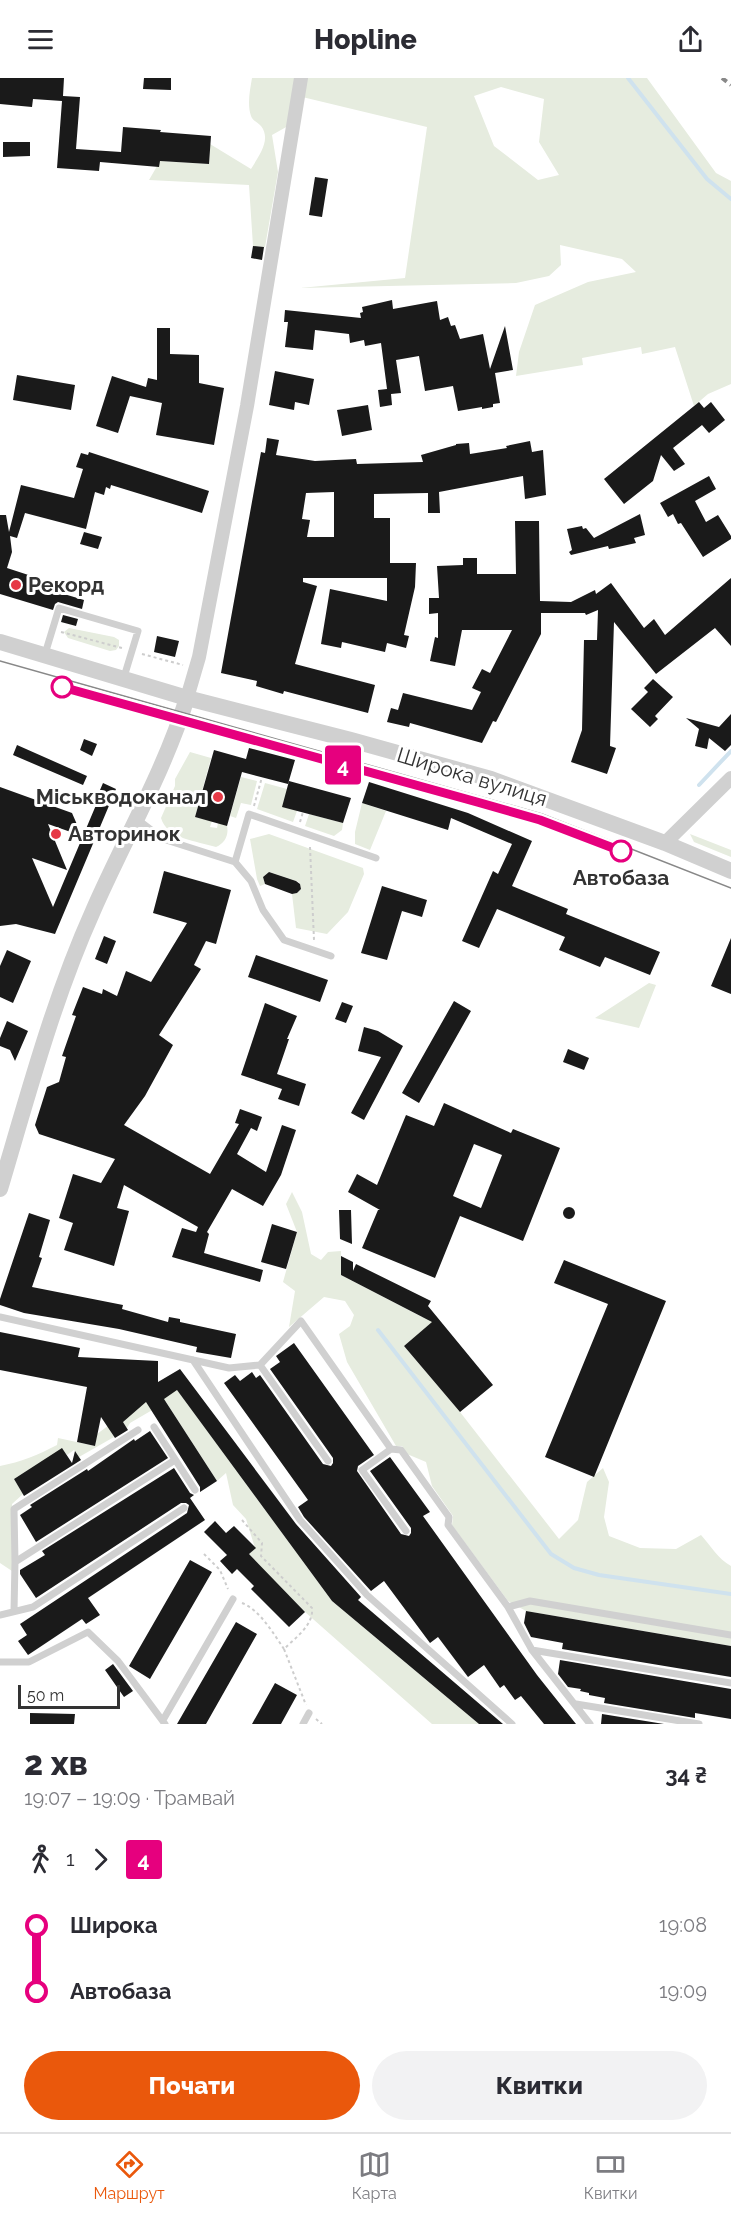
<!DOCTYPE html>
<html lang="uk">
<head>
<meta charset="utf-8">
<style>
  body { margin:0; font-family:Raleway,sans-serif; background:#f2f2f3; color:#2b2b33; height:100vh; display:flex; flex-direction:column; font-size:22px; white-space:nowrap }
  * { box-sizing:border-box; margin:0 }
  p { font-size:20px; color:#7c7c81 }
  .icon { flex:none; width:33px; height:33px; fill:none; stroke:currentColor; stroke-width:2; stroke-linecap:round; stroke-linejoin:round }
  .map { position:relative; height:1646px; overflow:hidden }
  .details { display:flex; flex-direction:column; background:#fff; flex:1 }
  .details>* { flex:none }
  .badge { padding:0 12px; border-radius:4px; font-size:21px; line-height:39px }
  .scale { position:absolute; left:18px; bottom:15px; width:102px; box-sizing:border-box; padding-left:6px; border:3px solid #333; border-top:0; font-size:16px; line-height:21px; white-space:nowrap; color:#333; -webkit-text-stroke:4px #fff; paint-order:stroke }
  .map>.badge { position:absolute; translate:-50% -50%; box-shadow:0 0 0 3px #fff }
  .legs { display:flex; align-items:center; gap:9px; height:66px; padding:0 24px; font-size:20px }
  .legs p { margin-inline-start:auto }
  .head { display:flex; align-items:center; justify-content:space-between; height:102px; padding:0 24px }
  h1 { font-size:33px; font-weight:800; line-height:45px }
  .action { display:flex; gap:12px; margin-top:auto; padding:12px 24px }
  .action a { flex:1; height:69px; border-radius:36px; background:#ea580c; color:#fff; font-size:24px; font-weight:800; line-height:69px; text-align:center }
  .action a+a { background:#f2f2f3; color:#2b2b33 }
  ul { padding:0 24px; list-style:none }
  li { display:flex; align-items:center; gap:21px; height:66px; font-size:22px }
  li i { display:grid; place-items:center; width:9px; height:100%; margin:0 8px; background:currentColor }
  li i::after { content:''; width:15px; height:15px; margin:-8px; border:4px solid; border-radius:50%; background:#fff }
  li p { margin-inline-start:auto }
  li:first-child i { background:linear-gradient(#0000 50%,currentColor 0) }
  li:last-child i { background:linear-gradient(currentColor 50%,#0000 0) }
  header { display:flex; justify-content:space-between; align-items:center; height:78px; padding:0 24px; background:#fff; font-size:27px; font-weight:800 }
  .dock { display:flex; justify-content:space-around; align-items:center; height:84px; border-top:2px solid #e1e1e2; background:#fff; font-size:16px; color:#7c7c81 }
  .dock a { display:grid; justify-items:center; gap:3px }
  .dock .on { color:#ea580c }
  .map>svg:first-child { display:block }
  .green { fill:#e6ecdf; fill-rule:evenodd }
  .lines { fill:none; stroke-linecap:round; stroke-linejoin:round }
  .stream { stroke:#cfe2ee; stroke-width:4 }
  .building { fill:#1a1a1a; fill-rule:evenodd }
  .path { stroke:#cdcdcd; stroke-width:2; stroke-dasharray:3 3; stroke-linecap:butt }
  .service { stroke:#d0d0d0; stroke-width:7 }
  .minor { stroke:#d0d0d0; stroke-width:14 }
  .tertiary { stroke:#d0d0d0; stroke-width:16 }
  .tram { stroke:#888; stroke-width:1.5 }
  .rail { stroke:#888; stroke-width:4; stroke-dasharray:6 4.5; stroke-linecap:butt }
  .line-1-casing { stroke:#fff; stroke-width:14 }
  .line-1 { stroke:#e6007e; stroke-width:9 }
  .poi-dot { fill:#e63946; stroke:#fff; stroke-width:2 }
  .stop-1-dot { fill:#fff; stroke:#e6007e; stroke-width:3 }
  .labels { text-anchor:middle; stroke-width:6; stroke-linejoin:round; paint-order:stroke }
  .poi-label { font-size:21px; font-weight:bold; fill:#333; stroke:#fff; text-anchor:start }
  .street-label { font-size:21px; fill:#333; stroke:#fff }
  .stop-label { font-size:21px; font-weight:bold; fill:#333; stroke:#fff }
</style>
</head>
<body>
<header><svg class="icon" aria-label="menu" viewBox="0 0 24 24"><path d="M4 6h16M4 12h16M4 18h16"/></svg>Hopline<svg class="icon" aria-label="share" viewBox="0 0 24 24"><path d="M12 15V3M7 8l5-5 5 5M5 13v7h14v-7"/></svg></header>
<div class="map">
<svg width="731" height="1646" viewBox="0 0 731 1646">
  <rect width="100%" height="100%" fill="#fff"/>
  <path class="green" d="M252,0H647L716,95L731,103V306L708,316L694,328L675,269L642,276L641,269L582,280L583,287L516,298L519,274L535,227L588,204L636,194L622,181L560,167L561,187L549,198L516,205L300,210L405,200L427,49L294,17L288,48L272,57L278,94L265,169L253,168L249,107L149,102L160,83L209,86L210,66L251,91C258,79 272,62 261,48C257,44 253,43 251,38C247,26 250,12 252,0ZM501,9L544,21L539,64L559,97L538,102L494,68L474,18Z
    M69,550L114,559L119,562V568L116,572L110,573L68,560L64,554Z
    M190,674L211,680L195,739L212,743L210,749L217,750L218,745L227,748C229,757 225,765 216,769C197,763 167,761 161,740L175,708V701Z
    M241,699L257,703L251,727L241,725L236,740L230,738Z
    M265,705L287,711L297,733L293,744L257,731Z
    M362,725L386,733L370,772L355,766V754Z
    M309,736L343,745L342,752L334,758L305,748Z
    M269,756L363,790L364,796L348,834L327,856L296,850L292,816L297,815L301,811L299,804L269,794L263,799L265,806L260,808L257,801L250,761Z
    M690,756L731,772V779L694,764Z
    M649,905L656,907L639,950L595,940Z
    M292,1114L302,1134L311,1176L321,1182L328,1174L341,1173V1197L422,1239L438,1240L404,1268L460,1334L559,1461L578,1442L587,1404L603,1390L609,1404L604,1439L609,1458L640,1470L676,1471L701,1457C711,1468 718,1481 731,1488V1568L526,1533L508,1523L452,1447L453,1438L432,1408L426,1384L407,1376L402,1368H396L347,1284L339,1256L350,1248L354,1237L345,1223L324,1219L289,1249L295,1213L283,1204L297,1154L286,1126Z
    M167,1298L332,1523L479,1646H432L305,1534L248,1477L255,1470L246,1441L233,1427L226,1395L217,1403L166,1324L130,1345L127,1350L123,1344L110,1352L114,1359L79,1379L74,1372L67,1377L62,1371L14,1401L23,1416L12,1426L15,1495L0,1485V1388C21,1384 38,1377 57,1367L58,1360L95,1368L97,1356L166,1305Z"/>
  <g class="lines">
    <path class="stream" d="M628,0L707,101L731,121
      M699,707L731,673
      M378,1252L551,1476L574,1490L599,1497L731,1516"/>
  </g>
  <path class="building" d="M0,0H64L63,18L80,19L76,71L121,74L123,49L161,52L160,54L211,58L209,86L160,83L159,89L100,84L99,93L57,90L62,23L33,21L32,29L0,26Z
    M144,0H171V12L143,11Z
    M3,64H30V78L3,79Z
    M315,99L328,101L322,139L309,137Z
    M253,168L264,169L262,182L251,180Z
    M392,222L393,231L437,223L440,242L448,239L451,248L455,247L460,261L483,256L490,291L505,248L513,292L495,295L500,325L493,326V329L482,331V329L458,333L453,308L425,313L419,278L396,282L401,315L391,316L392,327L380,329L378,312L387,311L381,265L365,268L364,262L350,265L349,256L315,252L313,272L285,269L288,244H284L285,232L361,240L360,235L363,234L362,229Z
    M157,250H170V276L199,277V305L224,310L214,367L156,357L162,325L130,318L118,355L96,348L112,298L146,309L148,300L157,302Z
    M275,293L314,301L309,327L295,324L294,332L269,327Z
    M17,297L75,307L71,332L13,322Z
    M699,324L704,330L711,324L725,342L709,355L702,347L673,370L685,386L674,393L661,377L653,403L624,426L604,401Z
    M368,327L372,352L342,358L337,332Z
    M267,360L279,362L276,377L315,383L356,381L357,386L423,384L421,377L456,367V366L469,365L470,376L507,370L506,368L530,363L532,374L543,372L546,417L525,421L523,398L439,414L440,435H428V415L374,416V440H390V485H416L415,509L404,557L409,558L406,570L387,565L385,574L342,564L341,570L321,566L330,511L387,523V500H303V504L317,508L295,586L375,607L368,635L284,613L283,616L256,608L257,603L221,595L261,374L265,375ZM334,414V459H307L310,442L302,441L306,415Z
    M89,374L209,413L202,435L111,407L110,411L106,409L104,417L95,414L86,451L25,435L17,460L10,458L12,474L7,490L56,506L54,513L84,522L82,531L58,524L55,526L53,532L0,516V437H6L9,454L21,407L74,420L83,391L76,389L81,375L88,377Z
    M709,398L716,411L695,423L706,444L718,437L731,458V461L703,479L681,445L678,446L673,436L668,439L660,425Z
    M640,436L645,457L634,460L636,465L609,471L608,468L571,477L569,474L572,472L567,451L582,448L583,451L586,450L594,460Z
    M515,443H539L540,523L571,524L595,512L596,516L611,505L644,550L654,541L665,557L731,500V568L715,550L656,596L614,544L610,668L616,670L607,696L571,684L582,652L584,562H597L598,532L586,537L585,535H541V556L496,644L493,643L482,665L410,645L409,649L387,644L391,630L398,632L403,615L472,632L481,614L472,610L482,591L490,595L512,552H462L455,588L430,583L435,559L438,560V535L429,536V520H439L437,488L463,487V480H477V496H516Z
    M84,454L102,459L98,471L80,466Z
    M63,537L78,541L76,548L61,544Z
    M157,558L179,563L175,579L154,574Z
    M653,601L673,619L655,638L658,641L650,649L631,631L648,614L644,610Z
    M731,636V667L725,673L709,660L707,671L695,668L699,651L686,640L719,649Z
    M84,661L97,666L92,678L80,672Z
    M17,667L87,698L83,707L13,677Z
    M249,670L295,682L288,706L242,694L227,748L195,739L214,672L246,681Z
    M289,703L351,720L343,745L282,729Z
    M369,704L468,735L532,763L512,808L568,831L566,836L660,874L650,897L605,879L600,889L559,872L565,859L497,831L479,870L462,863L493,793L498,796L512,766L451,740L448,752L362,725Z
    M103,705L116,711L55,856L16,846L0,848V709L72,735L82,758L48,746L67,792L32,780L53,829L99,720L97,719Z
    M164,793L231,812L216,866L206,863L194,887L201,891L159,957L173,967L145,1018L124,1047L210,1096L239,1046L235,1045L240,1031L262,1039L257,1053L251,1050L237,1076L266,1094L282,1047L296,1052L281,1097L263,1128L232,1111L207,1154L209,1156L204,1175L263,1192L260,1204L172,1179L182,1150L196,1154L198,1149L124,1107L117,1130L129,1133L114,1188L64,1172L73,1145L59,1140L73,1096L101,1105L115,1081L39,1056L35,1047L47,1009L59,1004L66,979L62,978L76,938L72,937L83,909L102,916L103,911L117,918L126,893L151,904L187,845L153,835Z
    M269,794L296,803L300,806L301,811L297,815L292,816L265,806L263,799Z
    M382,808L427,822L422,839L402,833L387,882L361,875Z
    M104,858L116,863L107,886L95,881Z
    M731,860V916L711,908Z
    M7,872L31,883L13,925L0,919V888Z
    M256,877L328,902L320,924L248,899Z
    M454,923L471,933L419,1025L402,1015Z
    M342,924L353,928L346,945L335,941Z
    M265,925L297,938L287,961H289L277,996L306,1006L299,1028L278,1021L282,1011L241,997Z
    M7,943L28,953L15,983L10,972L0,968V960Z
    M364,949L378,953L403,968L364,1042L351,1035L381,979L358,973Z
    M568,971L589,980L584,992L563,984Z
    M444,1025L511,1055L513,1051L560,1070L523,1163L460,1138L435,1200L362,1170L378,1132H380L348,1114L357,1096L377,1107L406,1037L434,1048ZM474,1066L502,1077L481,1130L453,1118Z
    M563 1135a6 6 0 1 1 12 0a6 6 0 1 1-12 0Z
    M339,1132H351L352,1166L340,1161Z
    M29,1135L50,1142L39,1179L42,1180L32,1209L123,1227L122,1231L168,1244L169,1239L180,1241V1244L236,1256L231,1280L196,1274L197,1269L119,1251L24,1235L0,1227V1221Z
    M272,1146L297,1154L286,1191L261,1184Z
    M341,1178L353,1184V1193L356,1186L431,1223L428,1228L493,1307L460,1334L404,1268L432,1244L341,1197Z
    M564,1182L666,1223L594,1399L545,1379L608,1226L554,1205Z
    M0,1254L80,1270L78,1279L158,1283V1304L180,1291L296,1446L361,1519L358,1522L503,1646H479L332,1523L177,1312L164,1321L217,1403L200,1414V1409L146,1324L123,1344L128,1352L115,1360L101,1339L95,1368L77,1364L87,1309L0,1292Z
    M294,1265L374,1377L358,1388L357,1393L401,1456L409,1458L411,1455V1450L370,1393L390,1379L430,1434L423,1438L537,1597L576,1646H544L521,1618L515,1622L504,1607L500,1610L484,1587L468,1599L438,1559L430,1565L384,1503L371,1513L304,1439L298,1429L308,1422L224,1305L235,1297L240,1303L252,1294L256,1300L260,1297L323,1386L331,1388L333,1385V1380L270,1291L280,1284L276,1278Z
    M150,1353L168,1380L36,1464L20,1437L32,1429L30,1427L87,1391L88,1393L134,1361L135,1363Z
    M62,1370L72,1385L75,1373L81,1382L24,1418L14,1401Z
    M174,1390L190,1415L194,1417L190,1420L205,1442L88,1520L100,1537L86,1546L82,1541L28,1577L18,1563L27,1557L20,1546L187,1435L189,1427L186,1425H181L36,1520L20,1496V1492L45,1477L42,1473Z
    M215,1443L226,1455L234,1448L256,1470L249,1476L305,1534L289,1549L251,1511L254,1508L237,1491L232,1496L220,1483L227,1477L204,1454Z
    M190,1482L212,1494L150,1601L129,1588Z
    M526,1533L731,1568V1599L562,1571L563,1565L531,1559L524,1545Z
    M236,1544L257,1556L206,1646H177Z
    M560,1582L731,1611V1641L695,1635V1640L604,1625L605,1620L589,1617V1615L580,1613L581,1611L568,1609L558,1596Z
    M113,1586L133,1613L124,1619L105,1592Z
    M275,1605L297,1617L281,1646H252Z
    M30,1635L75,1636L74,1646H30Z
    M602,1636L664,1646H601Z"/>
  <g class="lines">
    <path class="path" d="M61,554L122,570
      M142,576L183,587
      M254,728L262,699
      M300,744L303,734
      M310,769L314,862
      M204,1476L220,1492L228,1511
      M242,1525C260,1532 273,1555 284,1571C295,1560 314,1547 312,1530L261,1478L262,1465L242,1442
      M284,1571L306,1627
      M316,1641L322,1646"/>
    <path class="service" d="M45,576L59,530L138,553L124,599
      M137,741L163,761L235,784L249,736L376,780
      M235,784L251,803L263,832L284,862L331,878
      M0,1239L229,1290L260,1287L328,1383
      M193,1282L300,1442L367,1517L512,1646
      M260,1287L301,1243L391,1371L362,1392L406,1453
      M154,1349L195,1412
      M391,1371L401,1372L449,1439L448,1447L508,1529L532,1572L590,1646
      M15,1484L14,1431L138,1352
      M508,1529L530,1523L731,1557
      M14,1533L15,1484L175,1382
      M0,1537L33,1529L184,1430
      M532,1572L731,1605
      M0,1584H29L88,1554L118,1583L165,1646
      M576,1626L699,1646
      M163,1642L233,1521
      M303,1646L309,1635"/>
    <path class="minor" d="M187,620L199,579L247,328L301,0
      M665,765L731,700"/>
    <path class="tertiary" d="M0,564L187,620L351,662L491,701L665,765L731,793
      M0,1111C28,1017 53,922 93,833C124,762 164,694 187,620"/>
    <path class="tram" d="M0,583L542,736L731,810"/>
    <path class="rail" d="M722,0L731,7"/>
  </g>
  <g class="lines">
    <g class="line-1-casing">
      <path id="line-1" d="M62,609L477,724L540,742L621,773"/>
    </g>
    <use href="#line-1" class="line-1"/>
  </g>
  <g class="poi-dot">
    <circle cx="16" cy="507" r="6"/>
    <circle cx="218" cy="719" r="6"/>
    <circle cx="56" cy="756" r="6"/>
  </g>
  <g class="stop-1-dot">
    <circle cx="62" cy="609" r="10"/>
    <circle cx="621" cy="773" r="10"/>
  </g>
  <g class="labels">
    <g class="poi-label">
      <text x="28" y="514">Рекорд</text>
      <text x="206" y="726" text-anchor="end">Міськводоканал</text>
      <text x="68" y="763">Авторинок</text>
    </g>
    <g class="street-label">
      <text transform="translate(472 699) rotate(17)" y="7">Широка вулиця</text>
    </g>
    <g class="stop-label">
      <text x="621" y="807">Автобаза</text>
    </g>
  </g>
</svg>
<div class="scale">50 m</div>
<b class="badge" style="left:343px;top:687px;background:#e6007e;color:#fff">4</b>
</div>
<section class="details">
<div class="head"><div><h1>2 хв</h1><p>19:07 – 19:09 · Трамвай</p></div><b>34 ₴</b></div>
<div class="legs"><svg class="icon" aria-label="walk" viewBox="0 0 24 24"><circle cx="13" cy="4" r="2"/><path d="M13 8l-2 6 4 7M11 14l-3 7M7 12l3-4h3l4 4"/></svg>1<svg class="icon" aria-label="forward" viewBox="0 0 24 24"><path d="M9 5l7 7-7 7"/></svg><b class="badge" style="background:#e6007e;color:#fff">4</b></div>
<ul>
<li><i style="color:#e6007e"></i><b>Широка</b><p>19:08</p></li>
<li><i style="color:#e6007e"></i><b>Автобаза</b><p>19:09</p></li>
</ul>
<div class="action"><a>Почати</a><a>Квитки</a></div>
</section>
<nav class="dock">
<a class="on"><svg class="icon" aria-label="directions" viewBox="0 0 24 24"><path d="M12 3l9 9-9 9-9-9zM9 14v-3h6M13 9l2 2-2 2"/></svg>Маршрут</a>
<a><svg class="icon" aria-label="map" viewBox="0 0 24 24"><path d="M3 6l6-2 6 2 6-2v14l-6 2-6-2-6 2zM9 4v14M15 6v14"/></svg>Карта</a>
<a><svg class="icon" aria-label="tickets" viewBox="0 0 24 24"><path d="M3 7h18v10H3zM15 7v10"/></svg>Квитки</a>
</nav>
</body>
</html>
